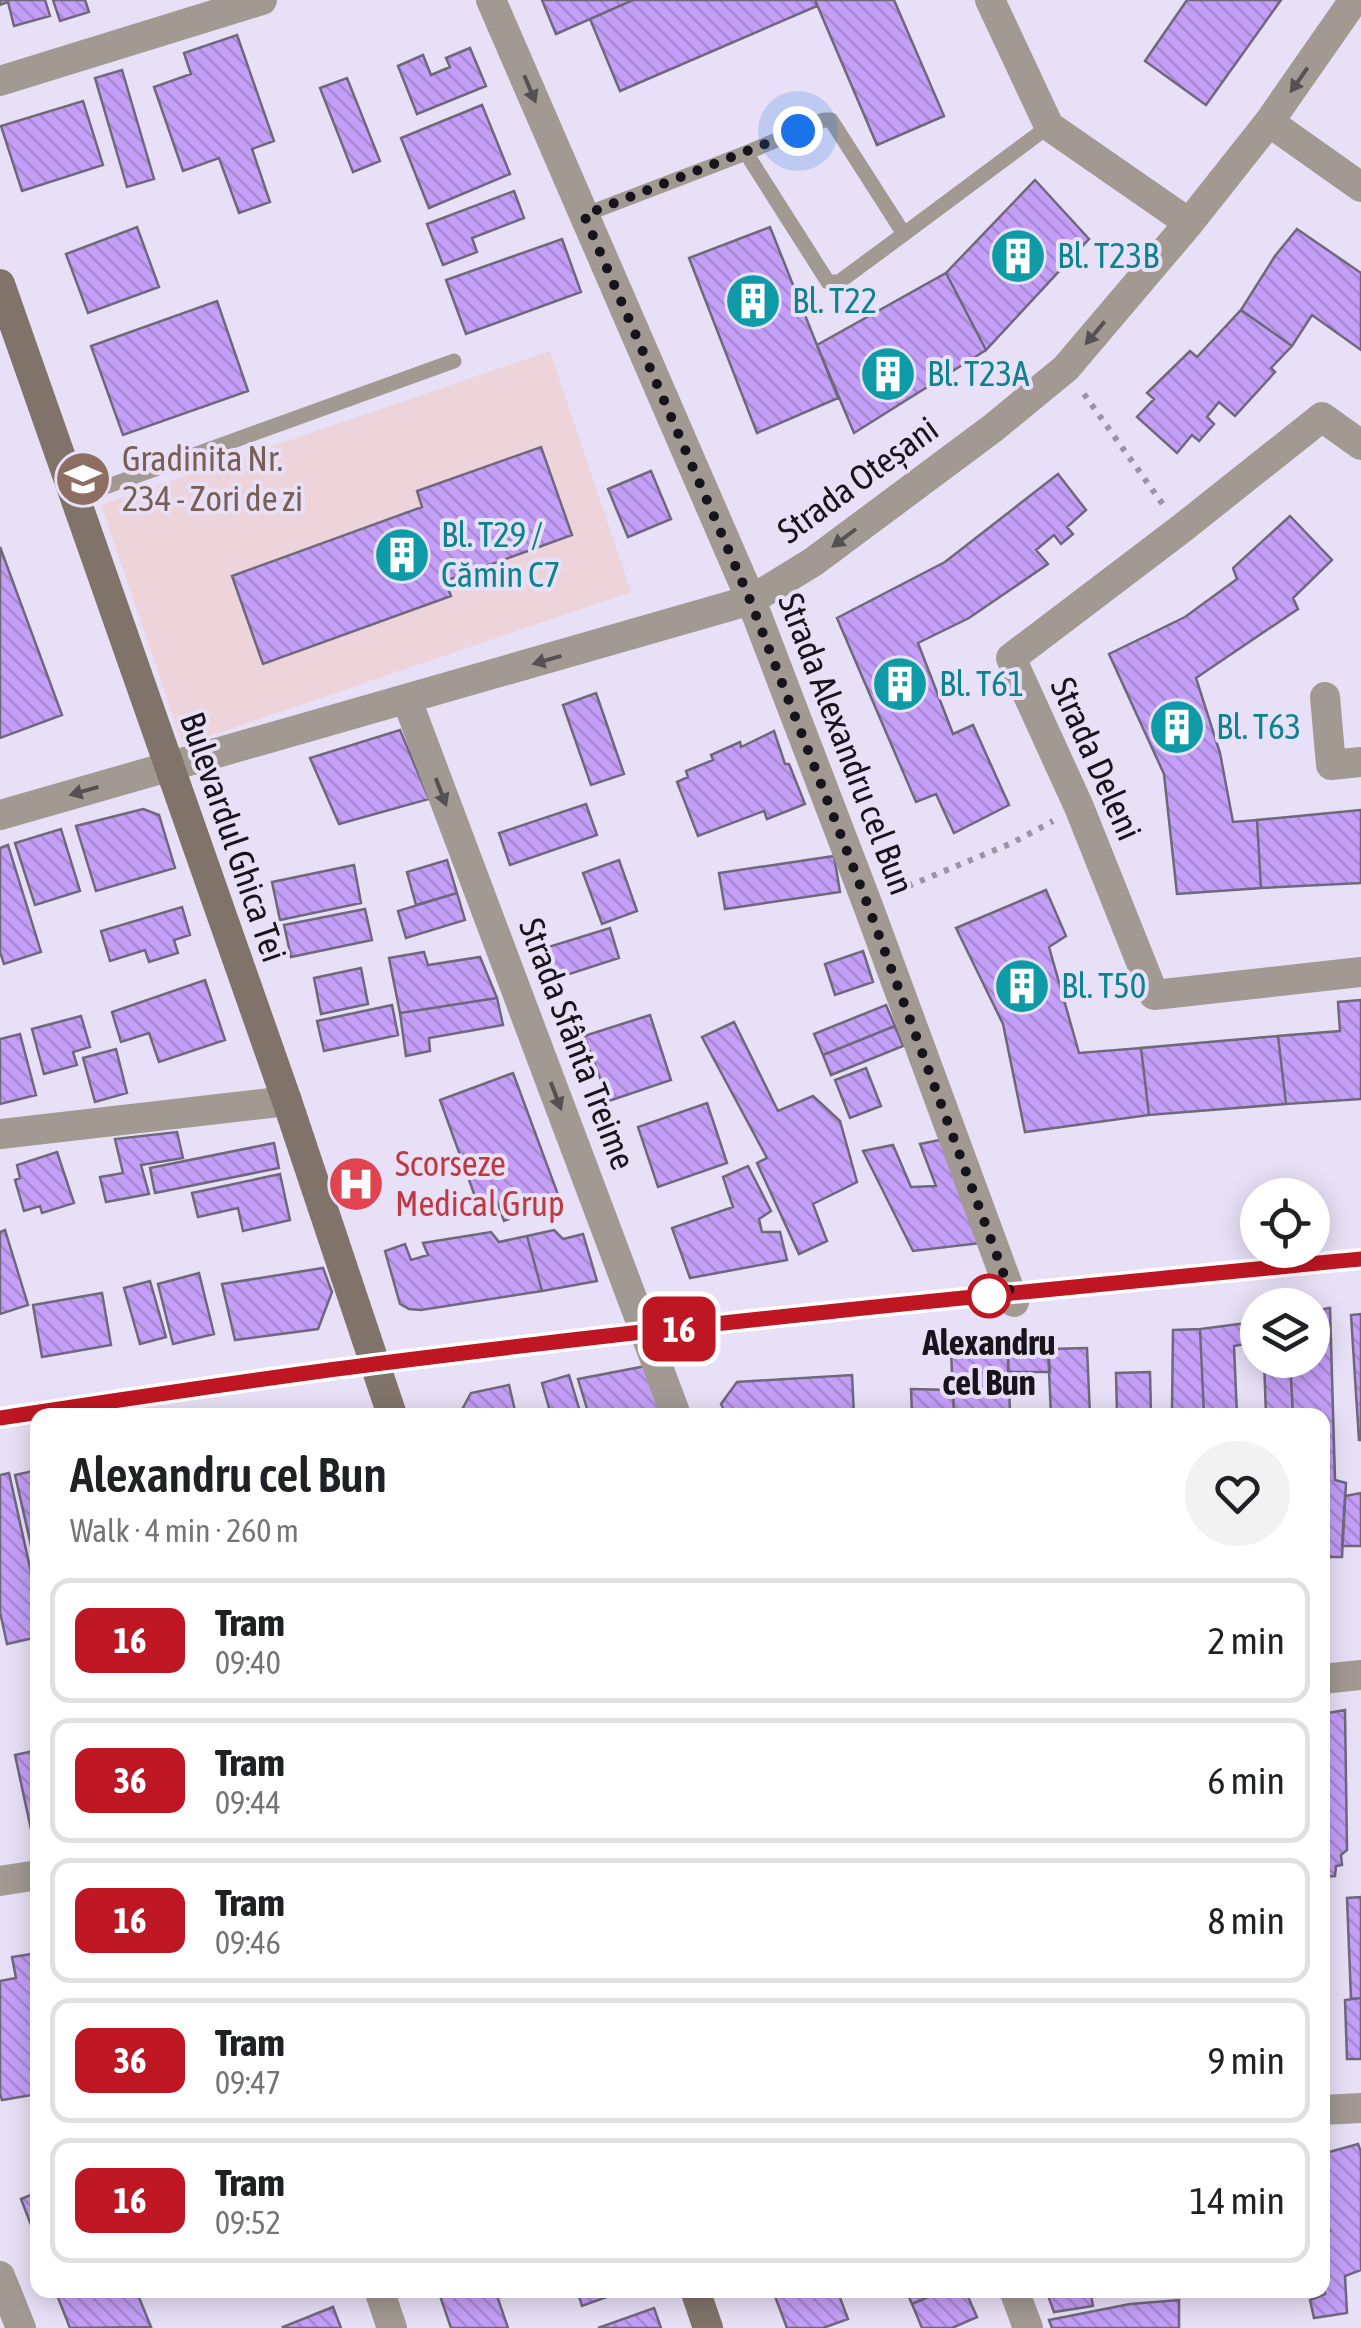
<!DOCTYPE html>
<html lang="en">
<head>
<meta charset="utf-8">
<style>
  body { margin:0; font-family:"Asap Condensed",sans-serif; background:#f2f2f2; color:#202124; height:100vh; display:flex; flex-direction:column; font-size:38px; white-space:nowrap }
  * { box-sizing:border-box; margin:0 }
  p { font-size:32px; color:#757577 }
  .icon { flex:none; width:55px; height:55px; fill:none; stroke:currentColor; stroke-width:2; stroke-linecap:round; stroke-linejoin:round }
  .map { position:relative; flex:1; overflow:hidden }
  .details { position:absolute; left:30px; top:1408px; width:1300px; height:890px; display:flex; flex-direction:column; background:#fff; border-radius:20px; box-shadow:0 5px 25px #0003 }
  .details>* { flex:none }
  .badge { padding:0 20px; border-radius:15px; font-size:35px; line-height:65px }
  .fabs { position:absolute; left:1240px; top:1178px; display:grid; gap:20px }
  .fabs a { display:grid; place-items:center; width:90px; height:90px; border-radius:50%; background:#fff; box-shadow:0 5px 25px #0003; font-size:50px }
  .you { position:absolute; width:50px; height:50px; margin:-25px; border:8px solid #fff; border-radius:50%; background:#1a73e8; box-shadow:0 0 0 15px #1a73e833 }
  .map>.badge { position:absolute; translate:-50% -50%; box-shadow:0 0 0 5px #fff }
  .round { display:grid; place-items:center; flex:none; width:105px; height:105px; border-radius:52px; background:#f2f2f2 }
  .summary { display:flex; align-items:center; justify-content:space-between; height:170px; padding:0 40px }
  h1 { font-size:48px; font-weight:600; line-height:75px }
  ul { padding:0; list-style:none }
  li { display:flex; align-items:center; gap:30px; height:125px; margin:0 20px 15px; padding:0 20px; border:5px solid #e0e0e0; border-radius:20px }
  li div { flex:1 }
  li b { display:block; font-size:38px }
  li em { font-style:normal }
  li .badge { min-width:110px; font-weight:700; text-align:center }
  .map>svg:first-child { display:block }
  .education { fill:#edd3da }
  .building { fill:url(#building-back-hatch); stroke:#6f687b; stroke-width:2.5 }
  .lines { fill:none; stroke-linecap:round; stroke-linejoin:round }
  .path { stroke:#9a94a4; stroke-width:6; stroke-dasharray:5 8; stroke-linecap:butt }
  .lane { stroke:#a19992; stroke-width:15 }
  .street { stroke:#a19992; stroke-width:30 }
  .secondary { stroke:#80746a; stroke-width:30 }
  .oneway { fill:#555051 }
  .line-casing { stroke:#fff; stroke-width:22 }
  .line { stroke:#be1622; stroke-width:15 }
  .walk { stroke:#17141b; stroke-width:10; stroke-dasharray:0 18 }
  .stop-dot { fill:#fff; stroke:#be1622; stroke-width:5 }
  .labels { text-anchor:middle; stroke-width:8; stroke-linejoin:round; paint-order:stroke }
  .culture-label { font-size:35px; fill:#0d838f; stroke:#e8e0f6; text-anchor:start }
  .education-label { font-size:35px; fill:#785e54; stroke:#e8e0f6; text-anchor:start }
  .street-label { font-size:35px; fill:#17141b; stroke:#e8e0f6 }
  .health-label { font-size:35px; fill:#be3a42; stroke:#e8e0f6; text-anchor:start }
  .stop-label { font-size:35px; font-weight:bold; fill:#17141b; stroke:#e8e0f6 }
</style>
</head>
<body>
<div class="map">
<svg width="1361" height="2328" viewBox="0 0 1361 2328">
  <defs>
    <pattern id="building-back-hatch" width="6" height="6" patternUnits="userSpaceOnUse" patternTransform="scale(2.5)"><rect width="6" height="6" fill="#c49ff8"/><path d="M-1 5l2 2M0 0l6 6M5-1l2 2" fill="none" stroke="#a888d4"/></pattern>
  </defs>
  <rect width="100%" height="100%" fill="#e8e0f6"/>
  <path class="education" d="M550,351L631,592L183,745L101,505Z"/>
  <path class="building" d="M0,0H45L50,16L14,26L8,2L0,5Z
    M53,0H85L89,12L60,21Z
    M542,0H628L629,2L556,34Z
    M633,0H815L817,6L620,91L590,19Z
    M815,0H894L944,116L877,145Z
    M1187,0H1281L1206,105L1145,61Z
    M237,35L274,141L252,149L270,202L239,213L219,158L183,171L154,87L191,74L184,53Z
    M470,48L486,86L417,114L398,66L423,55L431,75L450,67L446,58Z
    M122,70L154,179L127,187L95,78Z
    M347,78L380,161L353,172L320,88Z
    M83,101L103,165L22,191L1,126Z
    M482,105L510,174L429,208L401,138Z
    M1035,180L1089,239L986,350L946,273Z
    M514,191L524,218L472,238L477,252L443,265L427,224Z
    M137,227L159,287L88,313L66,254Z
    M770,227L838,398L757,433L689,258Z
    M1297,229L1361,273V350L1312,315L1292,346L1241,310L1275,256Z
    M562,239L581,292L466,334L446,280Z
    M946,273L986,350L854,433L817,345Z
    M217,301L248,391L123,435L91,346Z
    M1241,310L1292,346L1271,368L1275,372L1235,416L1219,402L1207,417L1214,424L1199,441L1192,435L1177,453L1137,417L1154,399L1147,393L1190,351L1197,357Z
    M541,447L572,535L445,581L451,596L263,664L232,576L422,507L417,491Z
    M651,471L671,519L628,537L608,489Z
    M1058,474L1086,510L1067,527L1073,534L1061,544L1054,535L1036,550L1048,564L969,618L918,643L953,734L973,725L1009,805L954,833L936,794L916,802L837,618L945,562Z
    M1290,516L1332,560L1293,598L1298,609L1196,678L1220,753L1233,822L1257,820L1261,888L1177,894L1164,774L1109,654L1185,617L1237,579L1233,568Z
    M0,547L62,715L0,738Z
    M596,693L624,774L591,785L563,705Z
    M400,730L429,799L339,824L310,758Z
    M774,731L785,764H789L805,804L767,819L764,811L698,836L677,782L688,777L686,771L713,760L711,755L740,742L741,747Z
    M586,804L597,835L510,865L499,833Z
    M143,809L159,815L175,868L96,891L76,826Z
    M1361,810V883L1261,888L1257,820Z
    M61,829L80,891L35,905L15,843Z
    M8,845L41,952L4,964L0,952V848Z
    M834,856L840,892L725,909L719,873Z
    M447,860L457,893L416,905L407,872Z
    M619,860L637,911L602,924L583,873Z
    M354,865L361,903L280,920L272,882Z
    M1046,890L1066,936L1049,947L1079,1053L1141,1048L1149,1115L1025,1132L1003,1024L956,928Z
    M457,893L465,920L406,938L398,911Z
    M182,907L190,935L174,940L178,953L149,962L145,950L110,961L101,931Z
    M365,909L372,940L291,957L284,925Z
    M610,928L619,958L554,979L545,948Z
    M863,951L873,982L835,995L825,964Z
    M424,952L428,965L480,957L497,998L400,1013L389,958Z
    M361,968L368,1004L321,1014L314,978Z
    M205,980L225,1040L159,1062L149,1033L121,1042L112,1012Z
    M497,998L503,1025L429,1038L430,1051L406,1056L400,1013Z
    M1361,1000V1099L1286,1104L1278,1036L1340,1031L1338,1002Z
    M392,1005L398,1035L324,1051L317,1021Z
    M886,1005L895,1026L823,1055L814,1034Z
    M650,1015L671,1080L609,1101L584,1036Z
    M81,1016L90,1047L73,1052L77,1065L44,1074L32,1029Z
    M734,1022L778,1111L813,1096L840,1121L857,1182L813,1204L827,1241L799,1254L757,1163L767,1158L702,1037Z
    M895,1026L903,1046L831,1075L823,1055Z
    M20,1034L36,1095L0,1104V1039Z
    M1278,1036L1286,1104L1149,1115L1141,1048Z
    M116,1049L127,1093L95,1102L83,1058Z
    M866,1068L881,1106L850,1118L835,1080Z
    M513,1073L560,1200L504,1221L495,1196L477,1202L440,1100Z
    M707,1103L727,1163L658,1187L638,1127Z
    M177,1132L183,1158L141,1165L149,1194L106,1202L100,1177L123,1173L115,1139Z
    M940,1140L981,1243L913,1251L863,1151L893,1145L911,1187L936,1186L920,1144Z
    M274,1143L279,1168L155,1193L150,1168Z
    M57,1152L74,1203L42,1213L40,1206L24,1211L15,1180L20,1178L17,1165Z
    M748,1166L771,1211L759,1219L762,1232H780L787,1260L690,1278L672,1228L733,1207L723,1177Z
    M280,1174L290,1220L243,1231L238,1208L198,1217L192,1193Z
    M5,1230L28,1305L0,1314V1232Z
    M554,1230L563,1239L583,1234L597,1281L542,1291L527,1236Z
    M491,1232L499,1242L527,1236L542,1291L421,1310L409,1309L400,1304L385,1251L405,1244L411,1260L428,1255L423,1243Z
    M323,1268L332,1292L318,1329L235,1340L222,1284Z
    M199,1273L214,1334L173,1344L158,1284Z
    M150,1281L166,1337L140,1344L124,1288Z
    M102,1293L111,1345L42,1357L33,1305Z
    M1330,1308L1335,1480L1346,1483L1342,1557H1326L1322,1607V1415H1293L1290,1360H1312V1311Z
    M1361,1314V1440H1359L1351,1315Z
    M1247,1323L1246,1344L1234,1346L1237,1415H1204L1200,1329Z
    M1200,1329L1204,1415H1174L1172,1408L1173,1330Z
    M1087,1348L1090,1415H1051L1048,1349Z
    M1048,1349L1050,1372H1008V1350Z
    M1008,1350L1010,1415H954L951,1352Z
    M1264,1360H1290L1293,1415H1266Z
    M646,1366L661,1415H589L578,1379Z
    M1150,1372L1151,1415H1117L1116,1373Z
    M569,1375L581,1415H551L542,1383Z
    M852,1375L854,1415H726L721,1404L737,1382Z
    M509,1385L516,1415H459L471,1393Z
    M911,1389L953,1390L954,1415H912Z
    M38,1470V1576L15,1475Z
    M9,1473L38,1604V1637L7,1644L0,1612V1475Z
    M1361,1493V1546H1342L1345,1496Z
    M1345,1710L1347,1850L1341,1855L1342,1865L1336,1866L1335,1876L1322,1877V1714Z
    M38,1750V1833L32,1834L15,1755Z
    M1361,1897V1998L1351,1999L1347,1898Z
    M38,1953V2094L2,2100L0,2094V1981L16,1978L12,1957Z
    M1322,1997L1325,1998L1326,2067H1322Z
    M1361,1998V2059H1347L1345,2000Z
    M1358,2144L1361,2152V2270L1345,2276L1347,2313L1314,2318L1310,2300L1325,2294L1322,2281V2236L1330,2231L1322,2206V2154Z
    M38,2192V2243L21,2199Z
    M55,2290H136L151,2327L70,2328Z
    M438,2290H495L508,2328H451Z
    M577,2290H626L582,2306Z
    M837,2290L848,2319L823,2328H787L773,2291Z
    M906,2290H945L912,2304Z
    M945,2290H965L977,2317L952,2328H922L912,2304Z
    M1046,2290H1090L1093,2306L1054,2312Z
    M1179,2300V2328H1052L1049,2320L1130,2304Z
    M333,2307L341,2328H284L283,2327Z
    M654,2308L661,2328H598Z"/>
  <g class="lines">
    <path class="path" d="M1084,394L1164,506
      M896,891L1012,843L1053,821"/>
    <path class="lane" d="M746,153L828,282H839L904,234
      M584,215L746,153L824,120H831L904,234L1049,126
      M75,498L454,361"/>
    <path class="street" d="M491,0L751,600L867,903L1014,1302
      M990,0L1049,126L1189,223
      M0,81L262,0
      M1269,122L1361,187
      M1361,445L1322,417L1181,529L1011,658L1079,807L1154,995L1361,972
      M1325,697L1331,765L1361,762
      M407,700L676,1415
      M0,815L751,600L813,562L993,428L1066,368L1189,223L1269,122L1354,0
      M0,1134L287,1101
      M1322,1679L1361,1675
      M0,1881L38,1875
      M1322,2110L1361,2108
      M0,2276L21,2328
      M379,2290L392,2328
      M1014,2290L1028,2328"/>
    <path class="secondary" d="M0,284L287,1101L392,1415
      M695,2290L708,2328"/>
  </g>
  <defs><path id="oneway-solid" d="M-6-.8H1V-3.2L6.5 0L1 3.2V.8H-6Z" transform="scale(2.5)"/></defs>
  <g class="oneway">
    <use href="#oneway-solid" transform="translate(1299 80) rotate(125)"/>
    <use href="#oneway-solid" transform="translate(530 89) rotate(67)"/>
    <use href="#oneway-solid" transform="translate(1095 333) rotate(130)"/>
    <use href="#oneway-solid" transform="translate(844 538) rotate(143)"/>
    <use href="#oneway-solid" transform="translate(547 660) rotate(164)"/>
    <use href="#oneway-solid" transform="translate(84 791) rotate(164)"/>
    <use href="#oneway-solid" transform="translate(441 792) rotate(69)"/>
    <use href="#oneway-solid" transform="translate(556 1096) rotate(69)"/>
  </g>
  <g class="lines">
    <g class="line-casing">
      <path id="line" d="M0,1418C125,1399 249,1380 375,1364C703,1322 1032,1291 1361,1259"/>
    </g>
    <use href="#line" class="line"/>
    <path class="walk" d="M798,131L584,215L750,600L867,903L1011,1294L989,1296"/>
  </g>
  <defs>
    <g id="building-disc" transform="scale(2.875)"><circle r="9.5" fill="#0f9aa8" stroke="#e8e0f6"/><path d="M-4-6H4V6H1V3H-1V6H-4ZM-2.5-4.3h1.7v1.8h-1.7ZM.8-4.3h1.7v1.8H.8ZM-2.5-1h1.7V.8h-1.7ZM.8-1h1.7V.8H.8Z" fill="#fff"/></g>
    <g id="school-disc" transform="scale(2.875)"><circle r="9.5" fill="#8d6e63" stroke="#e8e0f6"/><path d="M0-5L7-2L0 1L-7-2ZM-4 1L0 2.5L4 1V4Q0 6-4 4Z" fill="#fff"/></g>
    <g id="hospital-disc" transform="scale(2.875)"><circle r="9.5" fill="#e0444e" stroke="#e8e0f6"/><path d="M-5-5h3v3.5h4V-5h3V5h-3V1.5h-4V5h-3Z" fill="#fff"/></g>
  </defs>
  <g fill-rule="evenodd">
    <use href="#building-disc" x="1018" y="256"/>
    <use href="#building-disc" x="753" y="301"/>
    <use href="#building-disc" x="888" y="374"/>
    <use href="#school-disc" x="83" y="479"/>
    <use href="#building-disc" x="402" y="555"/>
    <use href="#building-disc" x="900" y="684"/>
    <use href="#building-disc" x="1177" y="727"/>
    <use href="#building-disc" x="1022" y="986"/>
    <use href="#hospital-disc" x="356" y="1184"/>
  </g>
  <circle class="stop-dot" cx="989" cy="1296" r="20"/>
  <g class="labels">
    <g class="culture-label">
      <text x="1057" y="268">Bl. T23B</text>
      <text x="792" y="313">Bl. T22</text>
      <text x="927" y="386">Bl. T23A</text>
      <text x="441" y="547">Bl. T29 /<tspan x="441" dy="40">Cămin C7</tspan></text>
      <text x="939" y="696">Bl. T61</text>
      <text x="1216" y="739">Bl. T63</text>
      <text x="1061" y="998">Bl. T50</text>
    </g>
    <g class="education-label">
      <text x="122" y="471">Gradinita Nr.<tspan x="122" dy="40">234 - Zori de zi</tspan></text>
    </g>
    <g class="street-label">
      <text transform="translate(858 480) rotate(-36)" y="12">Strada Oteșani</text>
      <text transform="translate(846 744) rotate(69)" y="12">Strada Alexandru cel Bun</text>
      <text transform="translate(1096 759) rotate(66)" y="12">Strada Deleni</text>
      <text transform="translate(233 837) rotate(71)" y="12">Bulevardul Ghica Tei</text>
      <text transform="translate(577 1044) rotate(69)" y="12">Strada Sfânta Treime</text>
    </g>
    <g class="health-label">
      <text x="395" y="1176">Scorseze<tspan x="395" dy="40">Medical Grup</tspan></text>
    </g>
    <g class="stop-label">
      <text x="989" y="1355">Alexandru<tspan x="989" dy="40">cel Bun</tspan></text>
    </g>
  </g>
</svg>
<div class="fabs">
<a><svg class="icon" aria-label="locate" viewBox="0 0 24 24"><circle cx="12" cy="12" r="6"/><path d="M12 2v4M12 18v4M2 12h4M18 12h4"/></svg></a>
<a><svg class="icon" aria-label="layers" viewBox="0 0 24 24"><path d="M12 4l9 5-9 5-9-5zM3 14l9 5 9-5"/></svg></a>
</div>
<div class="you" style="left:798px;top:131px"></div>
<b class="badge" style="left:679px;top:1329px;background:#be1622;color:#fff">16</b>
<section class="details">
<div class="summary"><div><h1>Alexandru cel Bun</h1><p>Walk · 4 min · 260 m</p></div><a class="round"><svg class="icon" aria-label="heart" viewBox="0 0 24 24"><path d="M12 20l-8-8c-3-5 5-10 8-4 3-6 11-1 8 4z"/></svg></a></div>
<ul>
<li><span class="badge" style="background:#be1622;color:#fff">16</span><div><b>Tram</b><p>09:40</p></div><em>2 min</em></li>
<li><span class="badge" style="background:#be1622;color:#fff">36</span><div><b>Tram</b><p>09:44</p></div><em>6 min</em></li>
<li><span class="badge" style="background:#be1622;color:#fff">16</span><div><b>Tram</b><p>09:46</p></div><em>8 min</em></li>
<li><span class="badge" style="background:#be1622;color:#fff">36</span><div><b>Tram</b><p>09:47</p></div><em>9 min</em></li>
<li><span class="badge" style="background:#be1622;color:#fff">16</span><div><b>Tram</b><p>09:52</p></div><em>14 min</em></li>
</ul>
</section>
</div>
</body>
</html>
